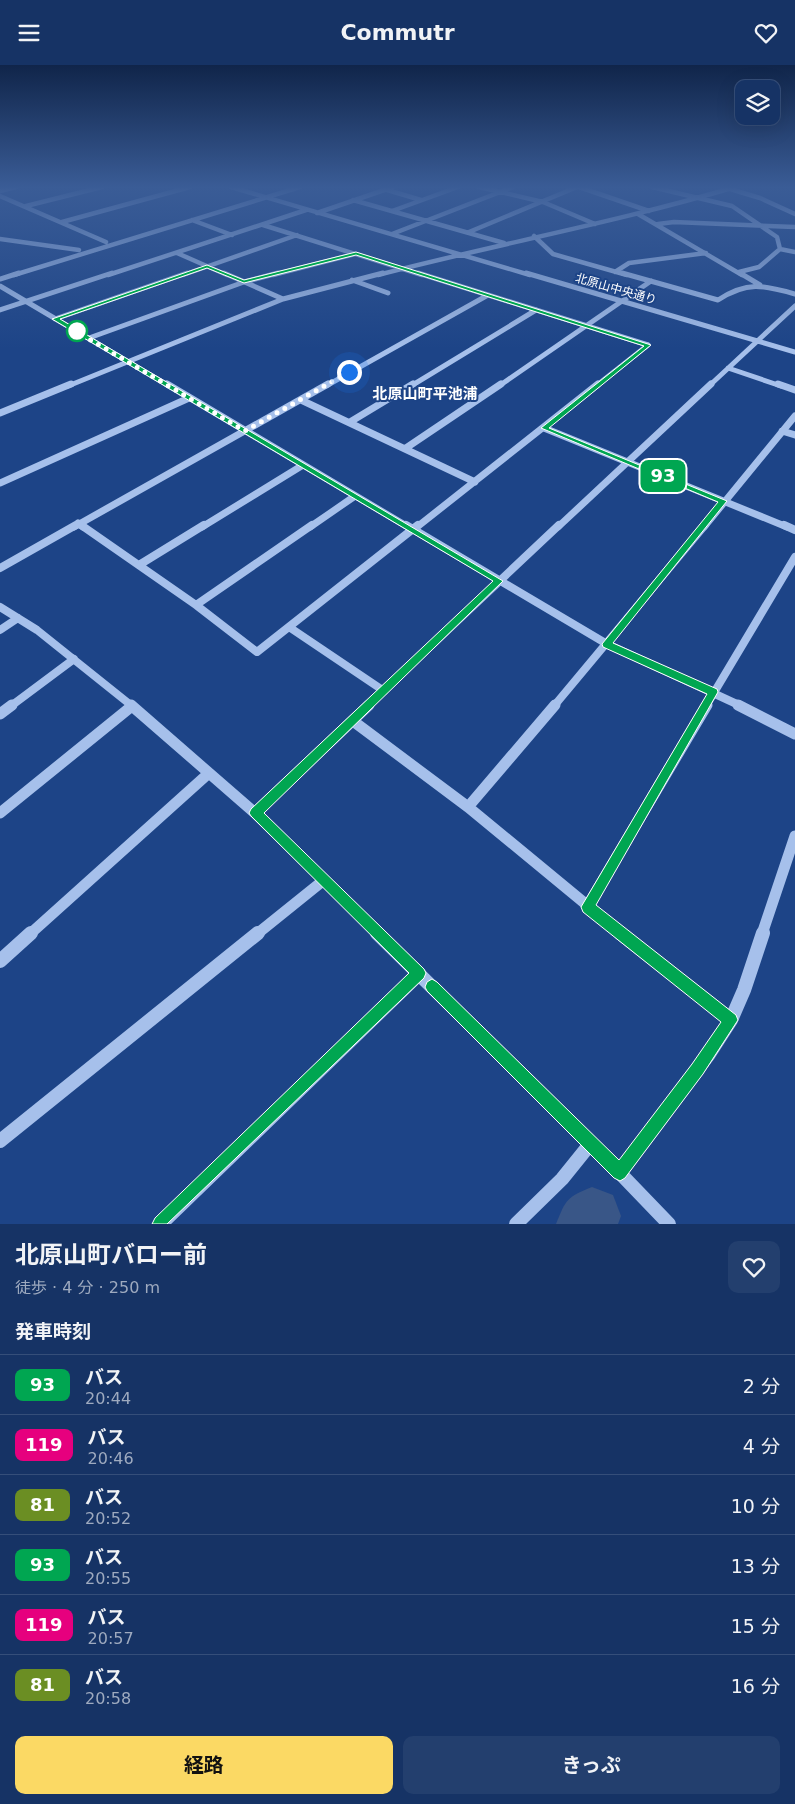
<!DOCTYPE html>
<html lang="ja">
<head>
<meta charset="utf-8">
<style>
  body { margin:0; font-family:"DejaVu Sans","Noto Sans JP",sans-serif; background:#233f6e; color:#f1f3f6; height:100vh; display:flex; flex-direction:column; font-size:19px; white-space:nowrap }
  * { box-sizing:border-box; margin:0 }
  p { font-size:16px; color:#9eaabf }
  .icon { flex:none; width:28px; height:28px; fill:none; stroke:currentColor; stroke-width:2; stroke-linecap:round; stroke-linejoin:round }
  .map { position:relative; height:1159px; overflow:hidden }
  .details { display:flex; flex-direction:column; background:#163365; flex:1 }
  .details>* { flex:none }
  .badge { padding:0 10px; border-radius:8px; font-size:18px; line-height:32px }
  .tools { position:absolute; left:735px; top:15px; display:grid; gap:10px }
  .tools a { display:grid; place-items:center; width:45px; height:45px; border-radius:10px; background:#163365; box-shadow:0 5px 20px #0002,0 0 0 1px #354e79; font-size:25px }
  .you { position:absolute; width:25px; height:25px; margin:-12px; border:4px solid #fff; border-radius:50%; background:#1a73e8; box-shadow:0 0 0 8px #1a73e833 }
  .map>.badge { position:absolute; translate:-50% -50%; box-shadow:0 0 0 2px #fff }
  h2 { padding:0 15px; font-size:19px; line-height:45px }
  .round { display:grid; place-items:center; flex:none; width:52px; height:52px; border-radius:10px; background:#233f6e }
  .overview { display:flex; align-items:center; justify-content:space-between; height:85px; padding:0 15px }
  h1 { font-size:24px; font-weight:700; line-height:38px }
  .action { display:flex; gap:10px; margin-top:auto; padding:10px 15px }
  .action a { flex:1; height:58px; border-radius:10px; background:#fbd964; color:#111; font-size:20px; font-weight:700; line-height:58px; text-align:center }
  .action a+a { background:#233f6e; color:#f1f3f6 }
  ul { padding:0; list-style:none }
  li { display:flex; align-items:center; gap:15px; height:60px; padding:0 15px; border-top:1px solid #354e79 }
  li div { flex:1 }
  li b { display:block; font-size:19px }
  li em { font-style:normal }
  li .badge { min-width:55px; font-weight:700; text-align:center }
  header { display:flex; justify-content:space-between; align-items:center; height:65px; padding:0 15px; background:#163365; font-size:22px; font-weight:700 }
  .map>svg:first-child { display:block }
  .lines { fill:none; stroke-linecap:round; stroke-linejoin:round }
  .river { fill:#395687; fill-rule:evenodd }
  .minor-far5 { stroke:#a6c0eb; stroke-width:4.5 }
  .minor-far4 { stroke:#a6c0eb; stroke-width:5 }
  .minor-far3 { stroke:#a6c0eb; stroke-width:7 }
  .minor-far2 { stroke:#a6c0eb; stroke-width:8 }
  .minor-far1 { stroke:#a6c0eb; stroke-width:11 }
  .minor { stroke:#a6c0eb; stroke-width:14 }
  .line { fill:#00a651; stroke:#fff }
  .walk { stroke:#fff; stroke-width:5; stroke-dasharray:0 9 }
  .stop-dot { fill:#fff; stroke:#00a651; stroke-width:2.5 }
  .labels { text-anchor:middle; stroke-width:4; stroke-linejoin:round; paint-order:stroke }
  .far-street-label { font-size:12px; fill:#fff; stroke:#1d4487 }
  .far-quarter-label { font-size:15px; font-weight:bold; fill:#fff; stroke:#1d4487 }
</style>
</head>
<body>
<header><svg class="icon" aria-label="menu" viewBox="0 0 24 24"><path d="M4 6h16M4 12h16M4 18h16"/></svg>Commutr<svg class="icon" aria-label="heart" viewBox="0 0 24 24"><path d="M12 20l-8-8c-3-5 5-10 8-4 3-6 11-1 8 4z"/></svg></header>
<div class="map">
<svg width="795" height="1159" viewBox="0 0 795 1159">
  <rect width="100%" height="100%" fill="#1d4487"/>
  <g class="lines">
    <path class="river" d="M592,1122L613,1130L621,1151L618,1159H556C566,1134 567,1132 592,1122Z"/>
    <path class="minor-far5" d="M231,122L530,210
      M479,122L543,137L595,159
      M579,122L649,146
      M652,122L732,141L777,172L780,184L759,202L739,207
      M384,124L421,135
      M730,124L760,133L795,149
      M0,126L16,122
      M0,131L106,177
      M353,135L504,178
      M26,141L102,122
      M392,146L458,122
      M317,148L393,122
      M638,149L742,210
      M192,155L232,170
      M62,157L190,122
      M658,159L674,157L795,162
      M263,160L422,210
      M469,167L577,122
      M392,169L513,122
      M534,171L553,189L627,210
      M0,174L79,185
      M780,184L795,187
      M177,188L227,210
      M615,207L629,198L706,188
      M14,210L300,122
      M108,210L306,145
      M183,210L297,170
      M273,210L355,189
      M378,210C497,179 618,157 735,122"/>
    <path class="minor-far4" d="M224,208L283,234
      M418,208L648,280
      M526,208L795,287
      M622,208L718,235C747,216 763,220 795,229
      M740,208L760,220
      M0,214L19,208
      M352,215L388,228
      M0,221L169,321
      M0,245L112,208
      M55,254L187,208
      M89,273L244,217L278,208
      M728,303L781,321
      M68,321L283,234L383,208
      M326,321L488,230
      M411,321L536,245
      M499,321L651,216
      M596,321L648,280
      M709,321L795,241"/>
    <path class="minor-far3" d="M167,319L408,462
      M778,319L795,325
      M301,335L475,417
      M0,348L71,319
      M350,357L413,319
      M544,363L787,462
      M782,366L795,370
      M406,383L501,319
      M0,418L189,333
      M78,458L83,462
      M74,462L328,319
      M202,462L303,400
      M310,462L355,431
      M417,462L598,319
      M558,462L711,319
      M704,462L795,351"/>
    <path class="minor-far2" d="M81,460L196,540L257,587L418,460
      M406,460L607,579L741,641
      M784,460L795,465
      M139,500L204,460
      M0,503L76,460
      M196,540L312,460
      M0,542L37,565L132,641
      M289,562L384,626
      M0,565L18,553
      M11,641L74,594
      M367,641L559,460
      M554,641L705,460
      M706,641L795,492"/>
    <path class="minor-far1" d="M131,640L255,748L379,869
      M738,640L795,669
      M0,649L12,640
      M353,656L468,742L622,869
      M468,742L555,640
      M0,748L132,641
      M255,748L369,640
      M587,842L707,640
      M30,869L209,708
      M257,869L324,815
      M762,869L795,771"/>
    <path class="minor" d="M377,868L591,1078L669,1159
      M620,868L731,955
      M0,896L31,868
      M0,1076L258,868
      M620,1108L709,989L731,955L744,925L763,868
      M161,1159L419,909
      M516,1159L562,1114L591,1078"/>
  </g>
  <linearGradient id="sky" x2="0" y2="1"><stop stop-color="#10254a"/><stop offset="0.43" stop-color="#3a5c96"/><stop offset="1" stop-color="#3a5c96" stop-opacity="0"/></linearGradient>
  <rect width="795" height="284" fill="url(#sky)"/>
  <path class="line" d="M356,187L651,280L549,363L727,436L613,578L717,624L718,627L596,840L736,950L738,955L703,1009L625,1113L620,1116L614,1113L427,926L425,922L427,917L432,914L437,917L619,1095L692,999L721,957L583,847L581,842L707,629L603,582L602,579L718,437L541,363L644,281L356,190L244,218L207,203L60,254L503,516L264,748L424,904L426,908L424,913L167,1159H152L155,1153L409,908L251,751L249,748L251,744L493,516L52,254L207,200L244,215Z"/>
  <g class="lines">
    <path class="walk" d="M77,266L72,264L245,366L349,307"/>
  </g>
  <circle class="stop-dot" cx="77" cy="266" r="10"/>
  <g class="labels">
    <g class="far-street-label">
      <text transform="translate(616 224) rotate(16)" y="4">北原山中央通り</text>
    </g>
    <g class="far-quarter-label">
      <text x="425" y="334">北原山町平池浦</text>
    </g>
  </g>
</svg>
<div class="tools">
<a><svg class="icon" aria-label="layers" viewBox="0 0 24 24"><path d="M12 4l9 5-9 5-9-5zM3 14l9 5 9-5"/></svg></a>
</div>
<div class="you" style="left:349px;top:307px"></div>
<b class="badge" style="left:663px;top:411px;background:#00a651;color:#fff">93</b>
</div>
<section class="details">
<div class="overview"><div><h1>北原山町バロー前</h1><p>徒歩 · 4 分 · 250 m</p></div><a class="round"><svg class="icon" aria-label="heart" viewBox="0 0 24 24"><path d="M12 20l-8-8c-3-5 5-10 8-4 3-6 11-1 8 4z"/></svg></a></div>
<h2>発車時刻</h2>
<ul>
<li><span class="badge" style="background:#00a651;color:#fff">93</span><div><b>バス</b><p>20:44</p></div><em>2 分</em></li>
<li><span class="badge" style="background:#e6007e;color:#fff">119</span><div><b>バス</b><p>20:46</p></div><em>4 分</em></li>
<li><span class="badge" style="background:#6b8e23;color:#fff">81</span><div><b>バス</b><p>20:52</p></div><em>10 分</em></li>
<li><span class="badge" style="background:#00a651;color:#fff">93</span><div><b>バス</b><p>20:55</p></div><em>13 分</em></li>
<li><span class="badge" style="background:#e6007e;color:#fff">119</span><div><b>バス</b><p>20:57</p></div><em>15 分</em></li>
<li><span class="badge" style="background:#6b8e23;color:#fff">81</span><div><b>バス</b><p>20:58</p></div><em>16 分</em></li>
</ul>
<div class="action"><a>経路</a><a>きっぷ</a></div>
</section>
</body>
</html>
